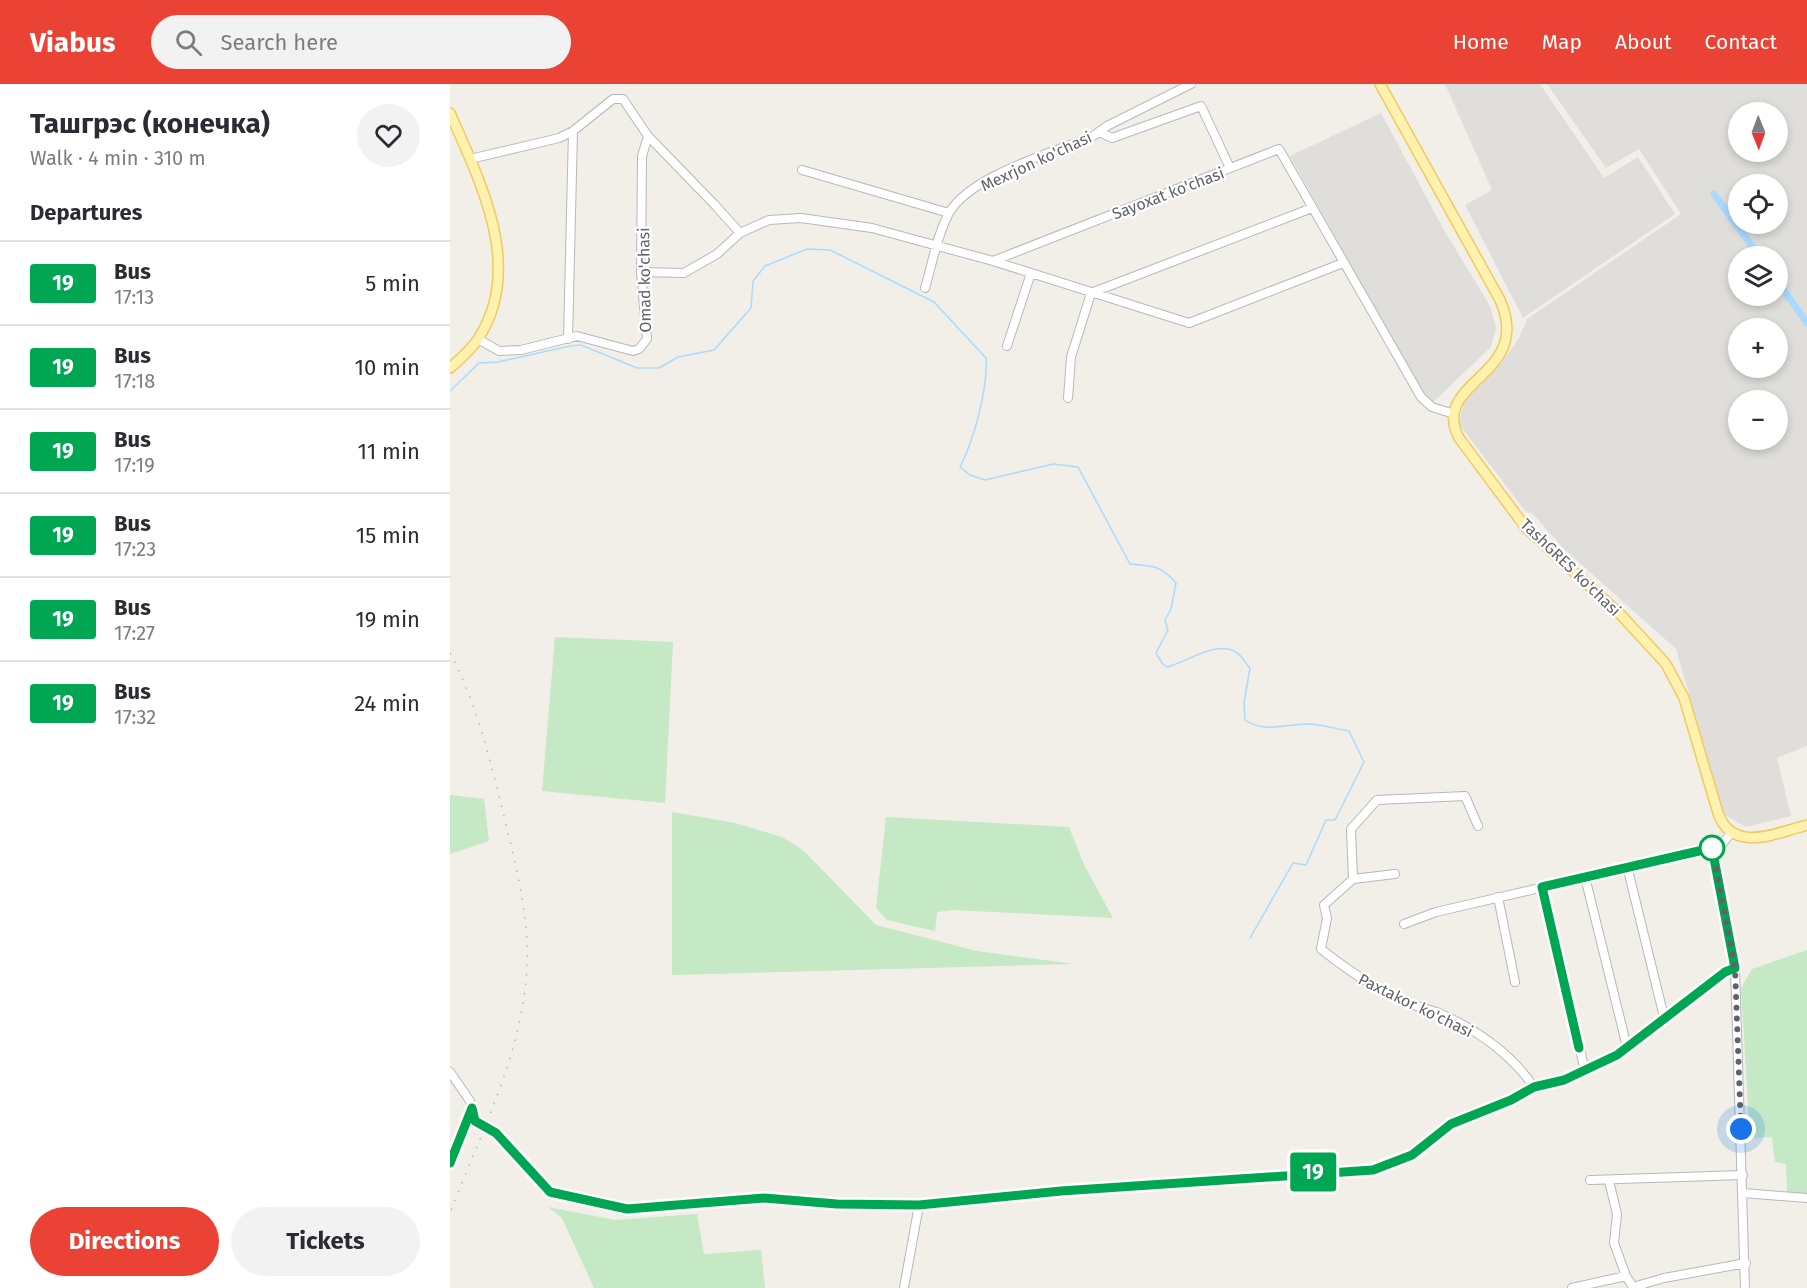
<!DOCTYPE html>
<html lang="en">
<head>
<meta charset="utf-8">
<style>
  body { margin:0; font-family:"Fira Sans",sans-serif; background:#f2f2f3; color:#2b2b33; height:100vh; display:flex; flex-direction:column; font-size:22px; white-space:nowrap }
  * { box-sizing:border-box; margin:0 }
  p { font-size:20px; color:#7c7c81 }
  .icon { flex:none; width:33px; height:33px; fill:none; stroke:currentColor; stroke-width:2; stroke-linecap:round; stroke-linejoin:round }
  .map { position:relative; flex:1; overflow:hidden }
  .sheet { display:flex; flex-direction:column; background:#fff; width:450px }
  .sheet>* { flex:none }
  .badge { padding:0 12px; border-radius:4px; font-size:21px; line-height:39px }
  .needle { width:39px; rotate:179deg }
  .fabs { position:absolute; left:1278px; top:18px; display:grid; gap:12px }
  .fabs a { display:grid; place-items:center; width:60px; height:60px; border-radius:50%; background:#fff; box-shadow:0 3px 9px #0003; font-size:30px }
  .you { position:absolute; width:30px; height:30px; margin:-15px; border:4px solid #fff; border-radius:50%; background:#1a73e8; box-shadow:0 0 0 9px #1a73e833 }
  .map>.badge { position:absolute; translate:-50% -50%; box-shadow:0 0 0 3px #fff }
  h2 { padding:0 30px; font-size:22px; line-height:54px }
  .round { display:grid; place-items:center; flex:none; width:63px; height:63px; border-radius:32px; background:#f2f2f3 }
  .summary { display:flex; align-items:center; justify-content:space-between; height:102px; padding:0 30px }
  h1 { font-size:28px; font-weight:700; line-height:45px }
  .cta { display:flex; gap:12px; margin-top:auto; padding:12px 30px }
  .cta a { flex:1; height:69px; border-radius:36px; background:#ea4335; color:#fff; font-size:24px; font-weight:700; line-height:69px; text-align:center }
  .cta a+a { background:#f2f2f3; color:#2b2b33 }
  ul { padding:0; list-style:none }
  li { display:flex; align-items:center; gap:18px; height:84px; padding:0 30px; border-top:2px solid #e1e1e2 }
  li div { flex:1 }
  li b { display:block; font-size:22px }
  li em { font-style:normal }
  li .badge { min-width:66px; font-weight:700; text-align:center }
  header { display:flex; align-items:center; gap:36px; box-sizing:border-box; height:84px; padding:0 30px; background:#ea4335; color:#fff }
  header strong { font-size:28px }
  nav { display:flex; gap:33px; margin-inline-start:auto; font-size:21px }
  .search { width:420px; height:54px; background:#f2f2f3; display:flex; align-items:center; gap:15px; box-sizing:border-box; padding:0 21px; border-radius:33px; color:#7c7c81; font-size:22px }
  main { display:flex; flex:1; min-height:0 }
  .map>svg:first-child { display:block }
  .industrial { fill:#e0deda; fill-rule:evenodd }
  .green { fill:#c5e8c5 }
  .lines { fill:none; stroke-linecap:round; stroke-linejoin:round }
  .stream { stroke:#aadaff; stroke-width:1.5 }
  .canal { stroke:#aadaff; stroke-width:7 }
  .minor-casing { stroke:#b5b8bc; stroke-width:10 }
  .major-casing { stroke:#f2c960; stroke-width:12 }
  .minor { stroke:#fff; stroke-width:8 }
  .major { stroke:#fff2af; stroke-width:9 }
  .rail { stroke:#b6b7b8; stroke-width:1.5; stroke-dasharray:1.5 8; stroke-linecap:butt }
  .line-casing { stroke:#fff; stroke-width:14 }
  .line { stroke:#00a651; stroke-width:9 }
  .walk { stroke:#5f6368; stroke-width:6; stroke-dasharray:0 10.8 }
  .stop-dot { fill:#fff; stroke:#00a651; stroke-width:3 }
  .labels { text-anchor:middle; stroke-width:4.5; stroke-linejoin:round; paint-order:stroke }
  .street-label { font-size:16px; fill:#5f6368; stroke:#fff }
</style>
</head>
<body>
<header>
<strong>Viabus</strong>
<div class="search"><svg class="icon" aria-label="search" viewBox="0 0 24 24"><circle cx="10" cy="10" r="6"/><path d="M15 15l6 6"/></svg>Search here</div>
<nav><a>Home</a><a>Map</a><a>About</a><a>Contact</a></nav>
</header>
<main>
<section class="sheet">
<div class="summary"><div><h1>Ташгрэс (конечка)</h1><p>Walk · 4 min · 310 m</p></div><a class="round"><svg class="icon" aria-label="heart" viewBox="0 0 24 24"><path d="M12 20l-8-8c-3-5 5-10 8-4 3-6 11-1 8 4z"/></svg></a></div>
<h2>Departures</h2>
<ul>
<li><span class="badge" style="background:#00a651;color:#fff">19</span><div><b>Bus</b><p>17:13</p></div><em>5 min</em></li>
<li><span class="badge" style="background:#00a651;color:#fff">19</span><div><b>Bus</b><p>17:18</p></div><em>10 min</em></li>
<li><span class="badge" style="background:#00a651;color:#fff">19</span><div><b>Bus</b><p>17:19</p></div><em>11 min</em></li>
<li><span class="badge" style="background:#00a651;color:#fff">19</span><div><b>Bus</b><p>17:23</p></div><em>15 min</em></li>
<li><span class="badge" style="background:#00a651;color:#fff">19</span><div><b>Bus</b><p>17:27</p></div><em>19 min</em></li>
<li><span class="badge" style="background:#00a651;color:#fff">19</span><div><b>Bus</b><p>17:32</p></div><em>24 min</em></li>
</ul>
<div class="cta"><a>Directions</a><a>Tickets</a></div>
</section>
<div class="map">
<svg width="1357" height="1204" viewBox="0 0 1357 1204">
  <rect width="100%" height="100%" fill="#f1efe8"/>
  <path class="industrial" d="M995,0H1090L1154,94L1188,73L1225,130L1073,234L1015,121L1042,106Z
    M1097,0H1357V662L1327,674L1341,732L1296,743L1274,731L1226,565L1114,465L1082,429L1076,428L1009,340L1014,317L1052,278L1069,254L1077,235L1231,130L1189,65L1156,84ZM1288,28H1328V68H1288ZM1288,100H1328V140H1288ZM1288,172H1328V212H1288ZM1288,244H1328V284H1288ZM1288,316H1328V356H1288Z
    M931,29L994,146L1040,222L1046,244L1041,263L981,320L972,309L840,72Z"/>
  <path class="green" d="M105,553L223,558L215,719L92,707Z
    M0,711L34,715L39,757L0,770Z
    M222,728L285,739L332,753L353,766L426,841L527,867L624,880L222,891Z
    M436,733L619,743L635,783L663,834L504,826L487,828L485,847L437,836L426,824Z
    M1357,866V1110L1337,1109L1336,1080L1325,1078L1322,1053L1300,1054L1291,904L1302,885Z
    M98,1123L165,1136L247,1130L254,1170L311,1166L315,1204H144L112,1134Z"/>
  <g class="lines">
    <path class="stream" d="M0,307L29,279L48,278L120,262L131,261L187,284H209L228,273L264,266L301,224L303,197L315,182L357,165L380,166L484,218L536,274C538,304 524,356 510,383L520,391L535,396L603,380L628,383L680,480C702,482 711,481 726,499L721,525L715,536L718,546L706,569L712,579L717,583C737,578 768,555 787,569C792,572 796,580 800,584L794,619L795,636C815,650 838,639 861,640C873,641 887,645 899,647L914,678L885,736H876L856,781L843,779L800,854"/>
    <path class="canal" d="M1264,110L1309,172
      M1328,198L1357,239"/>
    <g class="minor-casing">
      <path id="minor" d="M649,48L662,54L751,22L780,84
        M20,75L109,54L123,47L163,15H173L198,52L264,120L290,149
        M352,86L499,129
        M543,177L829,65L971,313L982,323L1004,330
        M191,188L234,189L267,170L290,149L319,136L351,134L422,144L543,177L739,239L893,179
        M475,204C482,181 487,151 499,129C521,91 603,69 643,52L657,42L741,0
        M28,255L49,267L71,266L127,252L183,267L189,265L197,255L191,188L192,72L198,52
        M118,255L123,47
        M557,262L581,189
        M618,314L621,273L641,209L862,124
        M1262,764L1285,884L1295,1204
        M1177,782L1214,933
        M945,790L903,795L874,821L877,834L871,865C895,884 919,901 948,915C961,922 977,924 991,930C1028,946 1062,971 1084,1003
        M1135,793L1177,963
        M903,795L901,745L927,716L1015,712L1028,742
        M1092,803L1135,987
        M1048,813L1065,898
        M954,840L986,828L1262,764L1273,759L1281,749
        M0,988L20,1017L25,1037L46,1049L100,1108L177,1125L314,1114L387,1120L469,1121L611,1107L923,1086L962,1071L1001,1040L1061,1016L1084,1003L1114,996L1167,971L1275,888L1285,884
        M0,1079L22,1024
        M1140,1096L1293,1091
        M1159,1097L1167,1130L1164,1159L1176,1192L1183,1203L1214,1194L1296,1179
        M1293,1109L1357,1114
        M454,1204L469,1121
        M1122,1204L1176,1192"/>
    </g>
    <g class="major-casing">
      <path id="major" d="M930,0L1050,216C1084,293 979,296 1009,354L1076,444L1172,532L1216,580L1234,614L1268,729C1282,770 1327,749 1357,741
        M0,29C30,98 75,183 28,255C21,266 10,275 0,284"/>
    </g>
    <use href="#minor" class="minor"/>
    <use href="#major" class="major"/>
    <path class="rail" d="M0,569C25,616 38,668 51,720C61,761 72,803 76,845C86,944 34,1040 0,1129"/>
  </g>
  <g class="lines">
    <g class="line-casing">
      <path id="line" d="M0,1079L22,1024L25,1037L46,1049L100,1108L177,1125L314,1114L387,1120L469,1121L611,1107L923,1086L962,1071L1001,1040L1061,1016L1084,1003L1114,996L1167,971L1275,888L1285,884L1262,764L1092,803L1129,964"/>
    </g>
    <use href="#line" class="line"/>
    <path class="walk" d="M1262,764L1285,884L1291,1045"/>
  </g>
  <circle class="stop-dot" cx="1262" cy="764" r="12"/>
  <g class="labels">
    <g class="street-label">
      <text transform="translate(586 77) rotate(-25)" y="6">Mexrjon ko'chasi</text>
      <text transform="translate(718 109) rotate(-21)" y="6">Sayoxat ko'chasi</text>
      <text transform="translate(194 196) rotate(-91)" y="6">Omad ko'chasi</text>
      <text transform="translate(1121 483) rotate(44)" y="6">TashGRES ko'chasi</text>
      <text transform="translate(966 921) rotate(26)" y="6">Paxtakor ko'chasi</text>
    </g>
  </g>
</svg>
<div class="fabs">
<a><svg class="needle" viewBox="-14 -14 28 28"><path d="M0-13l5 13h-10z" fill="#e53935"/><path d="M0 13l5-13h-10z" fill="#7c7c81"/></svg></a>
<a><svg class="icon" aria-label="locate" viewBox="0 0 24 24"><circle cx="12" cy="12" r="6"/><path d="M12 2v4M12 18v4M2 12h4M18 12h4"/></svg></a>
<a><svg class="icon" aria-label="layers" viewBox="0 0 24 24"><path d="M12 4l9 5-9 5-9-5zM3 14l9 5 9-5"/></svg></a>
<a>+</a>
<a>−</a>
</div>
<div class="you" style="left:1291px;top:1045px"></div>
<b class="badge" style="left:863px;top:1088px;background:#00a651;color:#fff">19</b>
</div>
</main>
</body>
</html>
